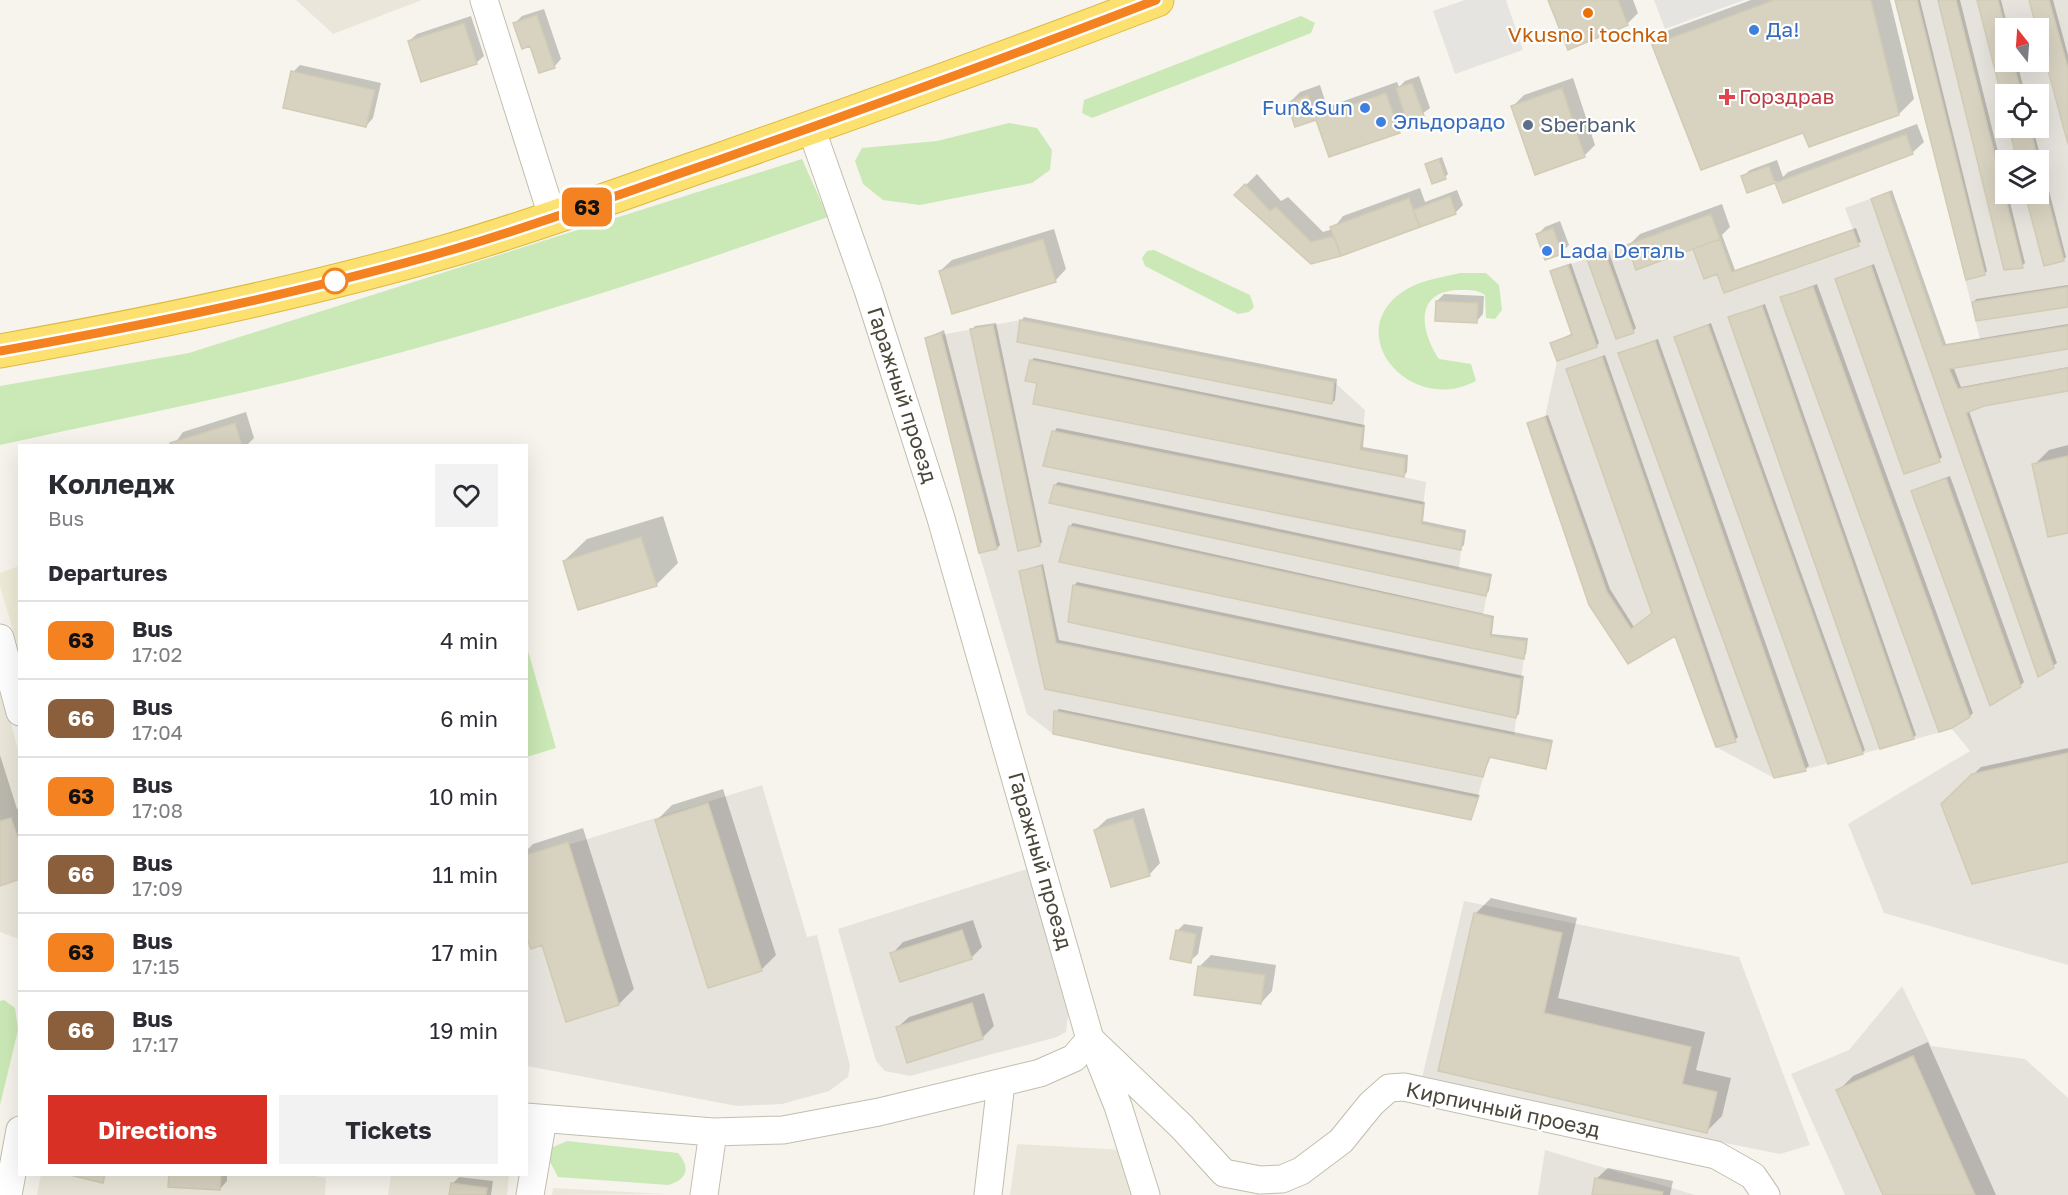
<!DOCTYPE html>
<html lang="en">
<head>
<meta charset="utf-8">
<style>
  body { margin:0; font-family:"Golos Text",sans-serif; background:#f2f2f3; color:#2b2b33; height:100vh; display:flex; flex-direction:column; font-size:22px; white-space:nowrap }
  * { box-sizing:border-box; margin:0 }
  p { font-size:20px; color:#7c7c81 }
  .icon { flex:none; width:33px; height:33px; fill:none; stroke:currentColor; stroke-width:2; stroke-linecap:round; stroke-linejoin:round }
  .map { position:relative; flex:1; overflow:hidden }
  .details { position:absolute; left:18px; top:444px; width:510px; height:732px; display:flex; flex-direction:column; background:#fff; border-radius:0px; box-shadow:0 6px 24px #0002 }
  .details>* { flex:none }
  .badge { padding:0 12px; border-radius:9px; font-size:21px; line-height:39px }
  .needle { width:39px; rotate:343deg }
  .fabs { position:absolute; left:1995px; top:18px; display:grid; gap:12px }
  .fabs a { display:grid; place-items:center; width:54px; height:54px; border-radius:0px; background:#fff; box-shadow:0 6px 24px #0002; font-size:30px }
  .map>.badge { position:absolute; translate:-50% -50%; box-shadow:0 0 0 3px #fff }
  h2 { padding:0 30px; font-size:22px; line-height:54px }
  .round { display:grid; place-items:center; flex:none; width:63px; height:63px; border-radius:0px; background:#f2f2f3 }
  .overview { display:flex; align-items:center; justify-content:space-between; height:102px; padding:0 30px }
  h1 { font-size:28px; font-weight:700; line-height:45px }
  .button { display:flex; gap:12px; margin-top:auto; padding:12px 30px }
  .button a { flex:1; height:69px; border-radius:0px; background:#d93025; color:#fff; font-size:24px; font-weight:700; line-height:69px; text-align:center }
  .button a+a { background:#f2f2f3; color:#2b2b33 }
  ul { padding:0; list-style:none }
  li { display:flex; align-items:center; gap:18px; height:78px; padding:0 30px; border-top:2px solid #e1e1e2 }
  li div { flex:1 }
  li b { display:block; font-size:22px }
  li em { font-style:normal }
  li .badge { min-width:66px; font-weight:700; text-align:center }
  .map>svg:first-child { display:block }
  .residential { fill:#eae7da }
  .industrial { fill:#e6e3dd; fill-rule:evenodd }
  .education { fill:#eeebd6 }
  .green { fill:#cbe9b6 }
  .parking { fill:#e5e4e0 }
  .shadow { fill:#0003 }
  .building { fill:#d8d2c1; stroke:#d2cbb4; stroke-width:1.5 }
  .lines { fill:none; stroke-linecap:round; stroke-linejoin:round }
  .minor-casing { stroke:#c2beae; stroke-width:29 }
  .highway-casing { stroke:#ddb93f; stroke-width:35 }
  .minor { stroke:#fff; stroke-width:27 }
  .highway { stroke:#fce170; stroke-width:33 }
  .line-casing { stroke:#fff; stroke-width:14 }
  .line { stroke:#f58220; stroke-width:9 }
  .food-dot { fill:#e8710a; stroke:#fff; stroke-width:2 }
  .shop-dot { fill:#3f7fe0; stroke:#fff; stroke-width:2 }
  .health-dot { fill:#e0444e; stroke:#fff; stroke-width:2 }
  .service-dot { fill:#5c6f8a; stroke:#fff; stroke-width:2 }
  .stop-dot { fill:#fff; stroke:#f58220; stroke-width:3 }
  .labels { text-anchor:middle; stroke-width:4.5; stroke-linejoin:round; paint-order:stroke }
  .shop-label { font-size:21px; fill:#366cbe; stroke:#fff; text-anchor:start }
  .food-label { font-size:21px; fill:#c56008; stroke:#fff }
  .health-label { font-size:21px; fill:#be3a42; stroke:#fff; text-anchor:start }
  .service-label { font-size:21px; fill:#4e5e75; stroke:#fff; text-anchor:start }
  .street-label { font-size:21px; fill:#4b4639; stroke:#fff }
</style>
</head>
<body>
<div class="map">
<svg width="2068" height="1195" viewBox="0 0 2068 1195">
  <rect width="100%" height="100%" fill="#f6f4ec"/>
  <path class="residential" d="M296,0H422L333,34Z
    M0,680L19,754V939L0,932Z
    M1017,1144L1124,1150L1133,1195H1010Z
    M305,1174L326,1178L325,1195H37L41,1175Z
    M391,1175H509L507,1195H388Z
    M553,1188L666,1194L552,1195Z"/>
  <path class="industrial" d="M1895,0H2068V965L1884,913L1848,824L1970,751L1952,729L1774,778L1716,747L1675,636L1628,664L1589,605L1527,423L1545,417L1557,361L1550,343L1572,334L1550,271L1627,245L1636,270L1720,239L1733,272L1853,230L1845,208L1889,192L1943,346L1980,339ZM2006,28H2038V62H2006ZM2006,94H2038V128H2006ZM2006,160H2038V194H2006Z
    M1020,320L1334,382L1365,410L1361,450L1405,458L1404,477L1426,482L1421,524L1463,533L1459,569L1490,577L1483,615L1492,618L1490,636L1526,641L1514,736L1551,743L1546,769L1489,757L1471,820L1053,734L1027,714L979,553L925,338Z
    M762,785L807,937L817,935L850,1066L848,1077L829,1091L782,1104L737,1106L527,1066L526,858Z
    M1027,869L1068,1015L1066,1032L1057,1037L910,1076L885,1071L876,1061L838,929Z
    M1464,901L1739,957L1810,1145L1780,1154L1421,1082Z
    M1902,986L1931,1046L2025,1059L2068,1098V1195H1845L1791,1074L1849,1050Z
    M1545,1150L1695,1195H1538Z"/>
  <path class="education" d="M19,566H20L19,650L0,586V573Z"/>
  <path class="green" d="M1301,16L1315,23L1311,33L1092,118L1082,113L1084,100Z
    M1009,123L1037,128L1052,150L1050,170L1032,183L920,205L883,200L863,184L855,161L862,148L937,141Z
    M802,159L828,217C653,279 476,335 296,380C198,404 99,423 0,445V386L189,353Z
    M1154,250L1250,295L1254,307L1249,312L1238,314L1145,266L1142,258L1147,251Z
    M1460,273H1486L1499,285L1502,310L1495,319L1486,318L1485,295C1476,289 1469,290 1458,290C1413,292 1421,332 1439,359L1471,364L1476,381C1408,417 1338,330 1407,289C1422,280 1443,277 1460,273Z
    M526,644L556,748L527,757H526Z
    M4,1000L15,1008L18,1030L0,1105V1001Z
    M567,1141L678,1153C691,1168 687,1180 668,1185L558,1177L550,1162L551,1148Z"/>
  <path class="parking" d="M1465,0H1506L1523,50L1455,74L1433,11Z
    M1654,0H1744L1665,29Z"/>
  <path class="shadow" d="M1549,0H1633L1638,13L1627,24Z
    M1751,0H1890L1914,99L1899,114L1809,145L1804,132L1654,45L1669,30Z
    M1896,0H1920L1987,271L1984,274Z
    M1940,0H1960L2006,184V194H2008L2025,263L2022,266Z
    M1980,0H2001L2008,28H2006V62H2017L2025,94H2006Z
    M2030,0H2053L2068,55V139Z
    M544,9L561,59L554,67L515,23L522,16Z
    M471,16L484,56L476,63L409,41L417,34Z
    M300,65L381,83L373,118L366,126L293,72Z
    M1419,76L1430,108L1399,131L1317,118L1289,103L1300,92L1320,85L1327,107L1397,82L1399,87L1405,81Z
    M1573,78L1595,145L1584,156L1513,106L1524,95Z
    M1917,124L1924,142L1912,153L1784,201L1776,181L1748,191L1742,177L1750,170L1777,160L1783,177L1788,172Z
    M2011,128H2033L2066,257L2063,260L2045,265L2027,194H2038V160H2019Z
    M1442,157L1448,174L1445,177L1426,164Z
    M1257,174L1281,201L1288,197L1323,232L1333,229L1343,216L1420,188L1425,202L1457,190L1463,205L1456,212L1311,263L1236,195Z
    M1892,190L1946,344L2068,324V348L1953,366L1961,387L2068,367V390L1983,405L1969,411L2057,663L2053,666L1873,200Z
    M1722,204L1730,227L1722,235L1735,270L1856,228L1861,242L1725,291L1718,272L1695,249L1699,245H1629L1640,234Z
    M1560,221L1569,245L1562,252L1546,258L1538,234L1545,227Z
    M1054,229L1066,269L1055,281L940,271L952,260Z
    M1608,250L1636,328L1633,331L1589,259Z
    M1571,263L1599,343L1596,346L1552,343L1573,333L1552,272Z
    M1874,264L1942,457L1939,460L1837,279Z
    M1817,284L1973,713L1970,716L1782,297Z
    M2068,285V306L1973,303L1976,299Z
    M1444,294L1484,296L1483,314L1476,322L1437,301Z
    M1765,304L1916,735L1913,738L1730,317Z
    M1024,317L1337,379L1335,400L1332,403L1021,321Z
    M996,323L1042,542L1039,545L972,330L975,326Z
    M1711,323L1865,750L1862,753L1676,337Z
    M944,330L1000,545L997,548L926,338Z
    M1658,339L1809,766L1805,769L1620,353Z
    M1605,355L1738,737L1735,740L1676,633L1629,662L1529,423L1548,415L1610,589L1634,627L1654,613L1568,369Z
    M1034,358L1365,425L1363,447L1408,455L1407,472L1404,476L1039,382L1031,361Z
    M246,412L254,438L246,446H173L183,432Z
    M1057,428L1425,502L1423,521L1466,530L1464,545L1461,548L1054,432Z
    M2068,445V532L2034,465L2049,450Z
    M1950,476L2024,682L2020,686L1912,491Z
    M1058,482L1492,574L1489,591L1486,594L1055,485Z
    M663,516L678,563L656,585L564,561L587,539Z
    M1073,523L1494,616L1492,634L1528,638L1526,654L1523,657L1070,526Z
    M1043,564L1059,640L1553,740L1548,764L1545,767L1491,756L1483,776L1046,687L1021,571Z
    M1077,582L1524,676L1519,714L1516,717L1074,586Z
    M1059,709L1480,795L1471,818L1056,712Z
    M2068,748V860L1943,804L1981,767Z
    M0,755L17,809H20V878L0,884Z
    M723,789L776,955L761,970L657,820L672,805Z
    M1144,808L1160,863L1149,875L1095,830L1107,819Z
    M583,828L634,989L619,1004L526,931V851L533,844Z
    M1491,898L1577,918L1558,998L1705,1032L1696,1070L1731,1078L1722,1116L1707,1131L1440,1069L1476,913Z
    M973,920L982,947L971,958L892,954L903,942Z
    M1184,924L1203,927L1198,954L1190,961L1177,931Z
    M1211,955L1276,965L1272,991L1261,1003L1200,966Z
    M984,993L994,1026L983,1037L908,1061L897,1028L909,1017Z
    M1928,1042L1996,1195H1884L1838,1091L1853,1076Z
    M1608,1168L1673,1181L1670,1195H1593L1596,1179Z
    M170,1174H227V1181L220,1189Z
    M459,1177L493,1181L491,1195H451L452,1184Z"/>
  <path class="building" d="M1548,0H1618L1628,25L1568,50Z
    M1774,0H1871L1899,115L1809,147L1803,133L1701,170L1652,45Z
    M1895,0H1917L1985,275L1966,280Z
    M1938,0H1956L2023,268L2004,270Z
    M1977,0H1998L2006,31V62H2013L2022,94H2006V113Z
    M2029,0H2049L2068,68V144Z
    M537,15L555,68L539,73L530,46L522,49L513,23Z
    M464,23L477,64L421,82L408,41Z
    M291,71L375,90L366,127L283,108Z
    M1412,83L1424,116L1407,122L1396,88Z
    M1562,88L1585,157L1535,175L1511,106Z
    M1386,93L1400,133L1329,157L1316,120L1295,127L1287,103L1308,95L1316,117Z
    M2009,128H2030L2038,160H2017Z
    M1906,134L1913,154L1783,203L1775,183Z
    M1439,159L1446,179L1432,184L1425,164Z
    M2038,162L2064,261L2044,266L2025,194H2038Z
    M1769,166L1775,183L1747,193L1741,176Z
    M1245,184L1270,211L1276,207L1311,242L1334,236L1341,256L1311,264L1234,195Z
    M1889,192L1943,346L2068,326V349L1949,369L1958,389L2068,368V391L1984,406L1966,413L2054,668L2038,677L1871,199Z
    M1450,196L1456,214L1420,227L1413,210Z
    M1409,198L1420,227L1341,256L1330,227Z
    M1711,214L1720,239L1636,270L1627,245Z
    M1553,228L1562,254L1545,260L1536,234Z
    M1853,230L1859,246L1724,293L1717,274L1704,279L1693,249L1720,239L1732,272Z
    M1043,239L1056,282L952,314L939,271Z
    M1605,253L1634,333L1616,339L1587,259Z
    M1568,265L1597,347L1557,361L1550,343L1572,335L1550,271Z
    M1871,266L1940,462L1904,474L1835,279Z
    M1813,287L1970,717L1952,728L1939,732L1780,297Z
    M2068,287V307L1976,321L1972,302Z
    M1436,301L1478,303L1477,323L1435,321Z
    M1762,306L1914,739L1880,749L1728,317Z
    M1020,320L1334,382L1332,404L1017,342Z
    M993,325L1040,546L1018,551L970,329Z
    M1708,325L1863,754L1828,764L1674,337Z
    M941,333L997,549L979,553L925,338Z
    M1655,341L1806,771L1774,778L1618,353Z
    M1602,357L1736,742L1716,747L1675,636L1628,664L1589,605L1527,423L1545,417L1607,592L1631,629L1652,613L1566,369Z
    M1030,360L1363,428L1360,450L1405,458L1404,477L1033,404L1037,383L1025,381Z
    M235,423L242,446H171L170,443Z
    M1052,431L1423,505L1421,524L1463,533L1461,550L1043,466Z
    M2068,456V533L2048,537L2032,464Z
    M1946,478L2021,687L1990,706L1911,491Z
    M1054,485L1490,577L1486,596L1049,503Z
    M1069,526L1483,615L1492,618L1490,636L1526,641L1524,659L1059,562Z
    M641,537L657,586L578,610L563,561Z
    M1041,566L1056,643L1551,743L1546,769L1489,757L1483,777L1045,689L1019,571Z
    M1073,585L1521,679L1516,718L1068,622Z
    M1054,711L1478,798L1471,820L1132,751L1053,734Z
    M2068,753V862L1972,884L1941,804L1972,774Z
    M708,803L762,971L708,988L655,820Z
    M11,818L20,844V879L0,886V821Z
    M1133,818L1150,876L1111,887L1094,830Z
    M568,842L619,1005L566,1022L542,945L531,949L526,936V855Z
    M1474,913L1562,933L1544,1013L1691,1047L1682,1084L1717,1092L1707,1133L1438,1071Z
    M962,930L972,959L900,982L890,953Z
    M1176,930L1196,934L1191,963L1170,959Z
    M1198,966L1265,975L1261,1004L1194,995Z
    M972,1003L983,1039L907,1063L896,1027Z
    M1913,1056L1975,1195H1883L1836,1090Z
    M66,1174H105L103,1183Z
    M169,1174H221L220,1190L168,1187Z
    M1595,1178L1663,1192L1662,1195H1592Z
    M451,1183L487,1188L486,1195H449Z"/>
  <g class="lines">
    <g class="minor-casing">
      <path id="minor" d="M484,0L553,219
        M0,638L20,712
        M1090,1039L1182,1127L1224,1173L1260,1180L1282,1179L1301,1171L1341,1141L1371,1104L1389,1088L1404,1087L1716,1155L1753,1176L1766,1195
        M1094,1046L1118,1106L1146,1195
        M526,1117L713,1132L783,1130L879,1112L1040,1073L1074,1058L1090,1039L940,515L868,290L811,128
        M8,1195L20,1130
        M530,1195L543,1119
        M704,1195L713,1132
        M988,1195L1001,1083"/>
    </g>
    <g class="highway-casing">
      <path id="highway" d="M0,351C152,324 303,293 451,250C541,224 628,191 716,161C864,109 1011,56 1157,0"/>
    </g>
    <use href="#minor" class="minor"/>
    <use href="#highway" class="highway"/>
  </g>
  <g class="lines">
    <g class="line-casing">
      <path id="line" d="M0,351C152,324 303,293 451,250C541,224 628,191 716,161C864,109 1011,56 1156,0"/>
    </g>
    <use href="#line" class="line"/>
  </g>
  <circle class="food-dot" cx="1588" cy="13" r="6"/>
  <g class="shop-dot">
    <circle cx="1754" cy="30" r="6"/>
    <circle cx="1365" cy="108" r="6"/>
    <circle cx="1381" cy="122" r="6"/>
    <circle cx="1547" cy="251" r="6"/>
  </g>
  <path class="health-dot" d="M1724 88h6v6h6v6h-6v6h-6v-6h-6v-6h6z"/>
  <circle class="service-dot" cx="1528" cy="125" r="6"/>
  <circle class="stop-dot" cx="335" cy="281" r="12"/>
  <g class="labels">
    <g class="shop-label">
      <text x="1766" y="37">Да!</text>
      <text x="1353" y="115" text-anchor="end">Fun&amp;Sun</text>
      <text x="1393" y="129">Эльдорадо</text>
      <text x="1559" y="258">Lada Dеталь</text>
    </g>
    <g class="food-label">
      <text x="1588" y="42">Vkusno i tochka</text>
    </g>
    <g class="health-label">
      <text x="1739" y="104">Горздрав</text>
    </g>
    <g class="service-label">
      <text x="1540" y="132">Sberbank</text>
    </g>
    <g class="street-label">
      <text transform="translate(902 395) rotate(72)" y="7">Гаражный проезд</text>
      <text transform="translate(1040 861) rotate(74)" y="7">Гаражный проезд</text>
      <text transform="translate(1503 1110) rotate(12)" y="7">Кирпичный проезд</text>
    </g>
  </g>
</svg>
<div class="fabs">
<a><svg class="needle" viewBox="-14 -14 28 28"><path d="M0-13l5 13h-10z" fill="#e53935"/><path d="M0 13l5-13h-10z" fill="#7c7c81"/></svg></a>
<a><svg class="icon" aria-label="locate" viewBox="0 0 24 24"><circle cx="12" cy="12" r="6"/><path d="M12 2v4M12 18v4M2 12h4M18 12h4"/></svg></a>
<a><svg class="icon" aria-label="layers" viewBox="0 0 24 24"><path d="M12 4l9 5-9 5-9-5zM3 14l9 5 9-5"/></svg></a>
</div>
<b class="badge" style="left:587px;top:207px;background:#f58220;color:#111">63</b>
<section class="details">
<div class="overview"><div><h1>Колледж</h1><p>Bus</p></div><a class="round"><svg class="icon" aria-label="heart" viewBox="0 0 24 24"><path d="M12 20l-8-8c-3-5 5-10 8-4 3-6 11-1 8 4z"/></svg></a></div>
<h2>Departures</h2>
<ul>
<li><span class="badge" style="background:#f58220;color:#111">63</span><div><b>Bus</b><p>17:02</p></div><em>4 min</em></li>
<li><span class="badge" style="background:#8b5e3c;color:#fff">66</span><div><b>Bus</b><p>17:04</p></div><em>6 min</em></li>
<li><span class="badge" style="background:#f58220;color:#111">63</span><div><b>Bus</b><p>17:08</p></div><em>10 min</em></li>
<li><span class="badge" style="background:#8b5e3c;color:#fff">66</span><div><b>Bus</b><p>17:09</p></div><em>11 min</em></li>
<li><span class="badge" style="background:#f58220;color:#111">63</span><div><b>Bus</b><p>17:15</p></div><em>17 min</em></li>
<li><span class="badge" style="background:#8b5e3c;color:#fff">66</span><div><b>Bus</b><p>17:17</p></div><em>19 min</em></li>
</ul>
<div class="button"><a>Directions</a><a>Tickets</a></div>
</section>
</div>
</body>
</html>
